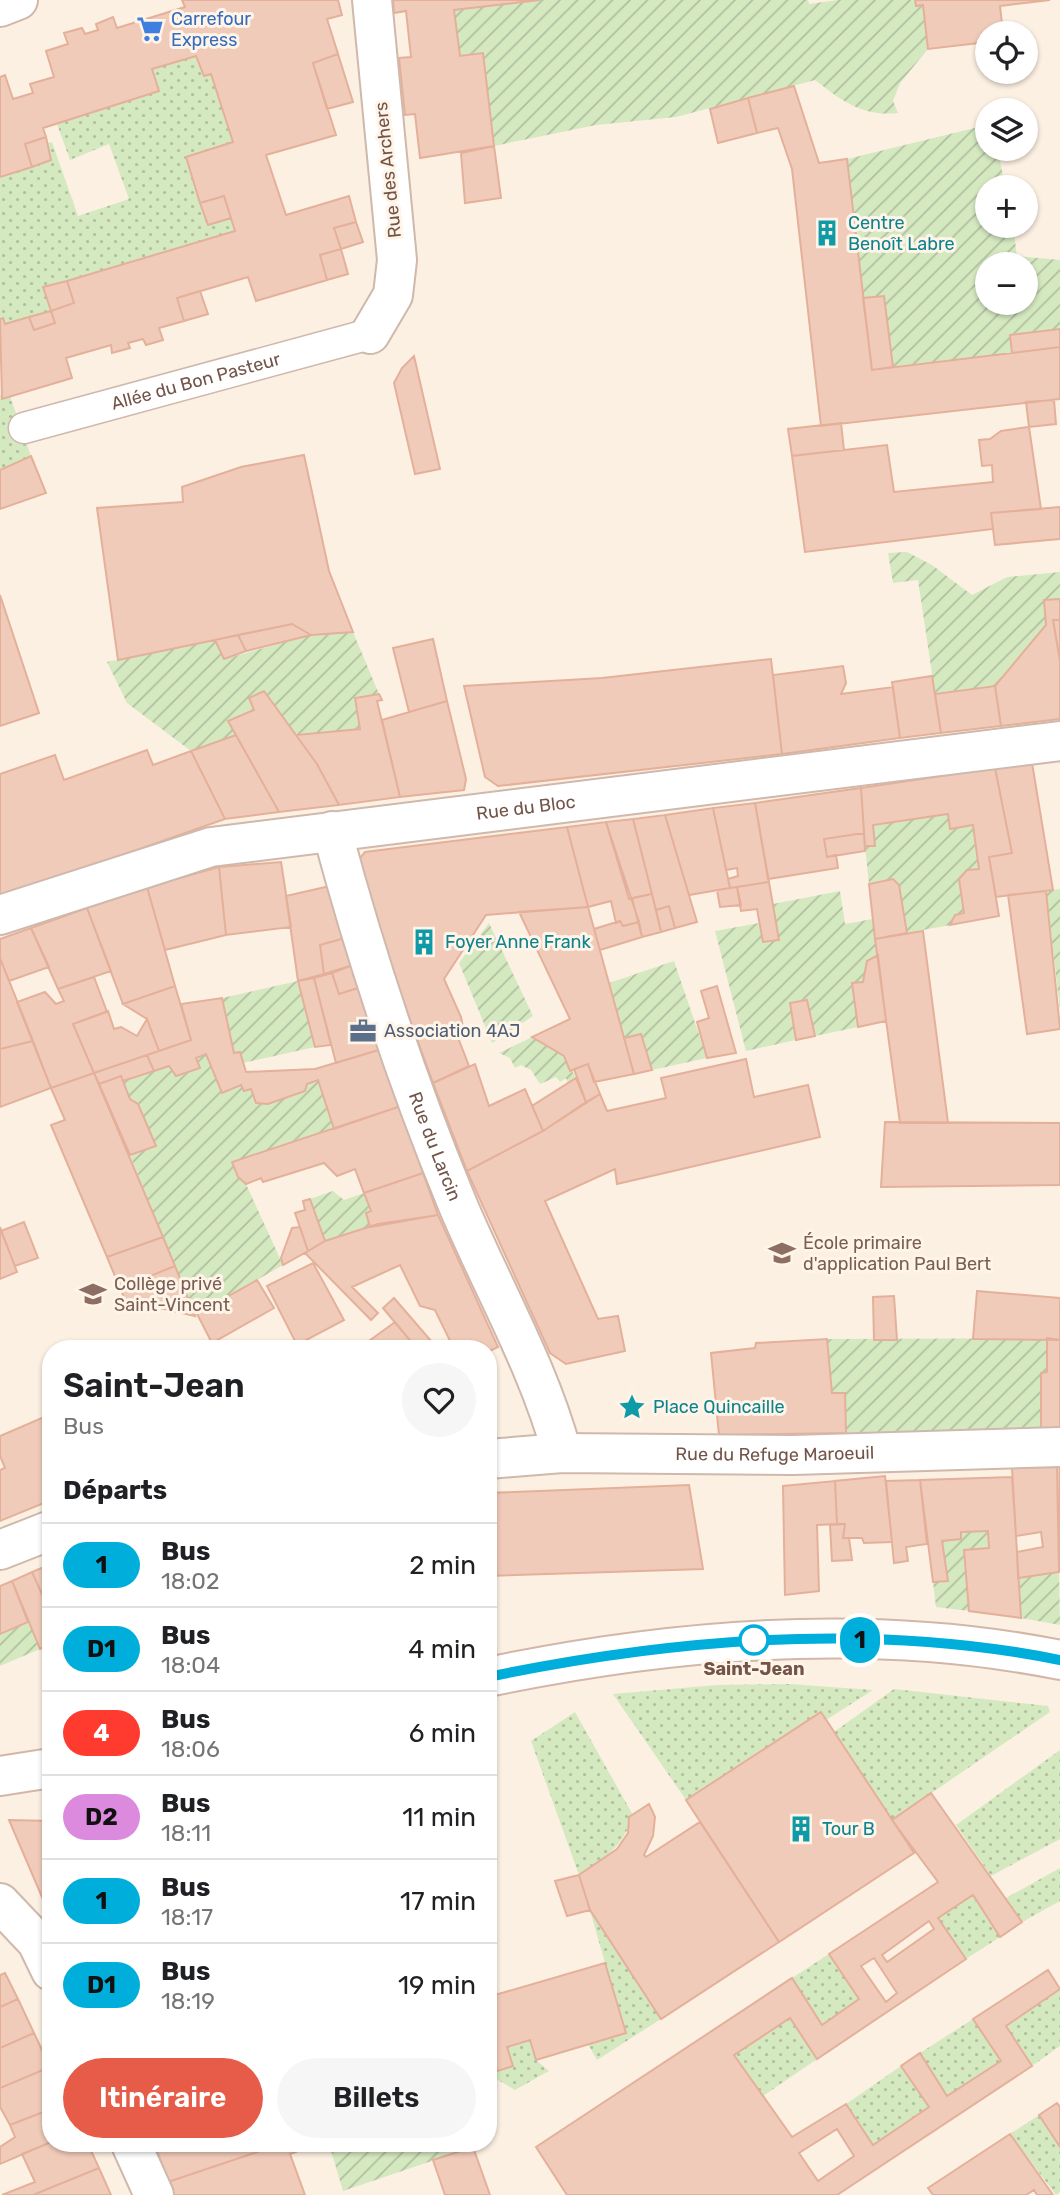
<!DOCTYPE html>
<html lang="fr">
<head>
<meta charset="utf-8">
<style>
  body { margin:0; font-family:Rubik,sans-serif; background:#f6f6f6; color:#202124; height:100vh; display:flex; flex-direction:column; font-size:26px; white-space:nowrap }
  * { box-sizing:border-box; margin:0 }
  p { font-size:23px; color:#757577 }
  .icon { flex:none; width:38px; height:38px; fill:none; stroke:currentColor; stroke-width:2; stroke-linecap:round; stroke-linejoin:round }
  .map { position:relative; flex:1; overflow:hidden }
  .details { position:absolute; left:42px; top:1340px; width:455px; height:812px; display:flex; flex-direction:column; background:#fff; border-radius:28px; box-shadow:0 2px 5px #0004 }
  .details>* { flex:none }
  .badge { padding:0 14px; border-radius:23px; font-size:24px; line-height:46px }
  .buttons { position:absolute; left:975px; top:21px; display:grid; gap:14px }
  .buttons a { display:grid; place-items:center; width:63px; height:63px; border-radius:50%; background:#fff; box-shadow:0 2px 5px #0004; font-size:35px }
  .map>.badge { position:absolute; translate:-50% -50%; box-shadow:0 0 0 4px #fff }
  h2 { padding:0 21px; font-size:26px; line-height:63px }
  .round { display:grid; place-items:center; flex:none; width:74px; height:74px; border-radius:37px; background:#f6f6f6 }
  .overview { display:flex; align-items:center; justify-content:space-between; height:119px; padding:0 21px }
  h1 { font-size:33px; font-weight:600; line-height:52px }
  .primary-button { display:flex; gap:14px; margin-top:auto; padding:14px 21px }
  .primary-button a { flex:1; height:80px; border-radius:42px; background:#e65c48; color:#fff; font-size:28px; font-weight:600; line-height:80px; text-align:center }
  .primary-button a+a { background:#f6f6f6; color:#202124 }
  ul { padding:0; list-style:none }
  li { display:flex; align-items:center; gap:21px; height:84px; padding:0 21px; border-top:2px solid #e0e0e0 }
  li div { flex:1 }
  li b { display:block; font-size:26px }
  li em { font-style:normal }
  li .badge { min-width:77px; font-weight:700; text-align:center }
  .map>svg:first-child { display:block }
  .grass { fill:url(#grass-dots) }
  .garden { fill:url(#garden-furrows); fill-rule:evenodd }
  .building { fill:#f1cbba; stroke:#e4b09a; stroke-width:2; fill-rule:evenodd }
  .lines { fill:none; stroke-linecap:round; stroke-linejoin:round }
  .lane-casing { stroke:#cfb8ac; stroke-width:33 }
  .street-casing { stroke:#cfb8ac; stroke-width:42 }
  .secondary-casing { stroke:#d2b7a9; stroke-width:42 }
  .lane { stroke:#fff; stroke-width:30 }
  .street { stroke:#fff; stroke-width:38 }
  .secondary { stroke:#fff; stroke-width:38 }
  .line-casing { stroke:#fff; stroke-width:16 }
  .line { stroke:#00aedc; stroke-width:10 }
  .stop-dot { fill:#fff; stroke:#00aedc; stroke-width:3.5 }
  .labels { text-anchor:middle; stroke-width:6; stroke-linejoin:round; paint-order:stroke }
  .shop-label { font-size:18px; fill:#366cbe; stroke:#fff4e8; text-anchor:start }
  .street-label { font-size:18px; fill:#735449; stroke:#fff4e8 }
  .culture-label { font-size:18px; fill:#0d838f; stroke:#fff4e8; text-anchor:start }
  .service-label { font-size:18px; fill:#4e5e75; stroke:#fff4e8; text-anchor:start }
  .education-label { font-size:18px; fill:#785e54; stroke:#fff4e8; text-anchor:start }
  .stop-label { font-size:18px; font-weight:bold; fill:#735449; stroke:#fff4e8 }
</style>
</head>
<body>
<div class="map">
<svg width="1060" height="2195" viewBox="0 0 1060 2195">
  <defs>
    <pattern id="grass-dots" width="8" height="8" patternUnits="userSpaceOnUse" patternTransform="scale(1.75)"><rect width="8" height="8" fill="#d5e9c1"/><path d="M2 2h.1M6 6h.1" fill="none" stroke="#b1bf9f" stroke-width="1.8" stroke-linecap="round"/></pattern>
    <pattern id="garden-furrows" width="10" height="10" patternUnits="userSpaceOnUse" patternTransform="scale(1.75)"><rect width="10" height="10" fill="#d5e9c1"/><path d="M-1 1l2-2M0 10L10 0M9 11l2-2" fill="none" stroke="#b1bf9f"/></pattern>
  </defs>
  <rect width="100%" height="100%" fill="#fcf0e2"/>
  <path class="grass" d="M196,56L203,76L211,74L233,142L186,157L208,225L231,218L235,231L44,287L51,311L5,324L3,318L0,319V177L51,160L47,143L52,142L78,216L129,199L109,144L70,160L57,124L158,92L152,69Z
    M0,394L2,399L10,396L31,456L0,470Z
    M789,1684L873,1690L826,1720L821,1712L686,1800L613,1694L717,1685Z
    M894,1689L1048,1706L1050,1712L892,1820L834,1732Z
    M575,1712L633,1815C622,1849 607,1855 579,1875L531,1741Z
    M1060,1750V1839L991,1876L956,1825Z
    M1060,1868V1901L1022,1922L1006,1898Z
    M973,1895L1000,1937L966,1959L938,1918Z
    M590,1910L661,2019L597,2060L588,2044L605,1963Z
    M829,1954L859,1999L822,2025L792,1978Z
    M1060,1989V2046L1032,2066L1006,2026Z
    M790,2018L817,2059L763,2096L734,2055Z
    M973,2019L1001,2061L947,2096L920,2053Z
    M530,2040L536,2060L549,2071L515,2090L498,2080L488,2088V2074L513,2066L507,2047Z
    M901,2066L929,2107L873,2145L846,2104Z
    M1039,2115L1060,2147V2192L1056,2195L1010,2134Z"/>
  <path class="garden" d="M540,0H808L809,4L838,0H915L916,6L923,5L928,49L900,83L893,101L898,113C863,117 842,101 815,80L676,117L596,125L494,146L483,53L460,56L454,10Z
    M987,125V149H998L1005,187H987V226H1013L1017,256L1060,260V329L1011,335L1012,353L893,367L884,297L863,298L847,159ZM987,264H1026V303H987Z
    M907,552L932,565L972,595L1007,577L1060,572V599L1044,600L1046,625L995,686L935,694L918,580L893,583L888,553Z
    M353,632L379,694L355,699L360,729L296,735L263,691L249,698L254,710L229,721L236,735L191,751L127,703L107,662L215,640L224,659L311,635Z
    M948,814L973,825L979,869L967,870L959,879L964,913L955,915L950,925L907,933L899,885L893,879L869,884L865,846L875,845L873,825Z
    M1060,889V1010L1046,891Z
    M840,891L845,924L873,919L878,955L867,961L863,982L852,983L858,1027L815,1036L807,1000L790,1003L796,1040L746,1051L715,931L759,923L763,942L778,940L773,904Z
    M489,923L533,1016L492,1043L459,963Z
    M674,961L707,1058L652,1070L641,1035L624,1038L609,983Z
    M298,981L315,1047L243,1063L240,1052L234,1053L222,998Z
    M532,1037L564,1056L576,1078L568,1083L566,1078L560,1082L556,1077L540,1084L531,1070L521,1065L515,1068L510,1058L499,1053Z
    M206,1054L222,1093L241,1085L244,1091L251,1089L257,1103L268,1104L318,1080L334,1129L232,1162L238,1177L246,1184L283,1265L195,1316L130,1155L155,1146L138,1104L130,1099L123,1081L169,1066L177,1076L196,1058Z
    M333,1191L344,1200L364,1193L371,1211L366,1214L370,1227L325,1241L310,1199Z
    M1047,1338V1372L1041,1374V1429L846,1433L845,1393H832L827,1339Z
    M988,1531L989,1548L964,1551L969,1611L936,1607L933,1582L948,1580L942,1541L961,1539V1532Z
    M1059,1572L1060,1625L1021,1618L1018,1578Z
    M28,1622L40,1649L0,1666V1634Z
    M329,2144H472L473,2147L343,2191Z"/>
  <path class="building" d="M182,0H338L342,15L327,19L338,54L313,63L336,135L266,155L286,215L349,196L356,222L334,228L341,249L320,255L327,280L256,301L248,277L177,298L184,321L159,328L163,340L146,345L143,339L128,343L130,348L112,353L111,345L66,358L72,378L2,399L0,319L3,318L5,324L29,317L34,330L55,323L51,311L74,303L67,281L235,231L224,196L200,203L186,157L233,142L211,74L204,76L196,56L152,69L159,91L43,128L46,137L25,144L32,167L0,177V77L5,75L13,99L33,93L30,84L54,77L46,51L68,44L64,33L82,28L85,34L98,30L96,24L113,17L117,28L185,7Z
    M393,0H540L454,10L460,56L483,53L494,146L420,158L415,114L405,115L399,58L411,57L406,11L394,13Z
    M915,0H1050L1000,6L1003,33H987V42L928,49L923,5L916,6Z
    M338,54L353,102L327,109L313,63Z
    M794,86L819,163L847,159L872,370L1060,347V399L821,426L792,169L778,128L757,133L748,98Z
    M748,98L757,133L718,143L710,109Z
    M46,137L51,160L32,167L25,144Z
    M494,146L501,198L465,203L461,153Z
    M224,196L231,218L208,225L200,203Z
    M356,222L363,242L341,249L334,228Z
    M341,249L348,274L327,280L320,255Z
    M67,281L74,303L51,311L43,287Z
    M200,291L208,314L184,321L177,298Z
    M884,296L893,367L872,370L863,298Z
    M51,311L55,323L34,330L29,317Z
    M1060,329V347L1012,353L1010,335Z
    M414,356L440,469L415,474L394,383L402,368Z
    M1054,400L1056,424L1029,427L1026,402Z
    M841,423L844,450L792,456L788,429Z
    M1029,427L1041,509L991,513L993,529L805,552L792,456L887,445L894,492L993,482L992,465L982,466L979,440L990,439L1001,431Z
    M304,455L329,571L353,632L311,635L292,624L118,660L97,508L183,502L182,487L241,467Z
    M31,456L46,493L0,509V470Z
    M1060,507V539L995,545L991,513Z
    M0,595L39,713L0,726Z
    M1060,599V620H1053L1060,661V719L1001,726L995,686L1046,625L1044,600Z
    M1053,620H1060V660Z
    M292,624L311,635L246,651L238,635Z
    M238,635L246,651L224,659L215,640Z
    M433,639L447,701L409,712L393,648Z
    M771,659L782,754L498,786L485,777L464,686L602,678Z
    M843,666L846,683L841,694L893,687L900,738L782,754L773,675Z
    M932,676L941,733L900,738L892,682Z
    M995,686L1001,726L941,733L935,694Z
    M264,691L317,764L339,805L279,812L228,721L254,710L249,698Z
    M379,694L382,700L377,701L400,797L339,805L317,764L296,735L360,729L355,698Z
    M447,701L466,779L464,790L400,797L382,720Z
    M236,735L279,812L225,819L191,751Z
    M147,750L153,765L191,751L225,819L0,898V774L55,755L64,780Z
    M1032,763L1053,890L996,897L989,857L1012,853L995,768Z
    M995,768L1012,853L989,857L999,916L950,925L955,915L964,913L959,879L967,870L979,869L973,825L950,829L948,814L873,825L875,846H865L861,788Z
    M861,788L864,833L824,839L827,857L836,855L838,868L768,879L755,803Z
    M755,803L769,882L730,888L728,879L738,876L737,868L726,870L713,808Z
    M713,808L730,888L689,895L665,815Z
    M665,815L697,922L675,928L669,906L656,910L633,819Z
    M633,819L652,894L629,899L606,822Z
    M606,822L639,922L623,926L620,921L616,923L611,901L588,907L567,827Z
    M567,827L588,907L486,915L444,979L461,1017L463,1027L457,1035L469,1066L433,1083L354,866L365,852Z
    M864,833L865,851L827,857L824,839Z
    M281,862L291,927L226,935L219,867Z
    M219,867L226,935L165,950L147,887Z
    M893,879L899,885L907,933L875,939L869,884Z
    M769,882L779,940L763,942L757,909L741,911L737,887Z
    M330,886L345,938L320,945L324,974L298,981L286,896Z
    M147,887L175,986L123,1004L87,908Z
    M737,887L741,905L720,907L717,890Z
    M1046,891L1060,1029L1027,1034L1008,895Z
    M652,894L661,932L642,937L632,898Z
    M669,906L675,928L661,932L656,910Z
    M588,907L634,1074L594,1082L588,1064L570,1071L564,1056L532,1037L570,1019L519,912Z
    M87,908L111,971L58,989L31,928Z
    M620,921L623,926L639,922L642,937L600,950L594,929Z
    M31,928L49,967L9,981L0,958V939Z
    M923,931L948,1123H900L875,939Z
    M345,938L353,965L324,974L320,945Z
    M878,955L886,1021L858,1027L852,983L863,982L867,961Z
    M0,958L33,1041L0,1049Z
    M353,965L361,987L339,994L332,973Z
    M332,973L339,994L361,987L382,1049L336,1063L314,978Z
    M94,977L107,1012L73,1024L94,1073L51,1088L17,1002L45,992L56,1004L64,1001L58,989Z
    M314,978L331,1045L315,1047L298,981Z
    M175,986L191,1040L159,1051L147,1019L123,1004Z
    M717,986L736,1053L707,1058L697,1022L709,1018L701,991Z
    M222,998L234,1053L240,1052L246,1072L315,1069L382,1049L401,1106L334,1129L318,1080L307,1084L305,1091L268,1104L256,1103L251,1089L244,1091L241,1085L222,1093L206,1054L196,1058L200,1068L176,1076L169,1066L154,1071L147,1055L191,1040L181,1004Z
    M807,1000L815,1036L796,1040L790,1003Z
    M108,1011L114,1029L121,1027L137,1036L147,1019L159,1051L94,1073L73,1024Z
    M641,1034L652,1070L634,1074L624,1038Z
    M33,1041L51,1088L0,1107V1049Z
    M147,1055L154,1071L123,1081L121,1076L99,1084L94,1073Z
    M746,1059L754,1097L808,1085L820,1137L617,1184L615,1169L545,1201L598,1319L618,1316L625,1351L566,1364L550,1353L467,1171L543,1131L600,1094L607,1111L666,1098L661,1078Z
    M475,1064L489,1106L525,1089L543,1131L467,1171L433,1083Z
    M588,1064L600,1094L586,1102L574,1069Z
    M94,1073L163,1237L107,1257L51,1125L65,1120L51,1088Z
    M121,1076L130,1099L138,1104L156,1146L130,1155L99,1084Z
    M576,1078L586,1102L543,1131L532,1106Z
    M401,1106L423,1173L364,1193L355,1169L337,1176L324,1163L263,1182L261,1178L246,1184L238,1177L232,1162Z
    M885,1122L1060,1123V1185L881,1187Z
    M423,1173L438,1215L370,1227L366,1213L371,1211L364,1193Z
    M310,1199L325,1241L308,1251L295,1213L305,1210L303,1201Z
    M438,1215L498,1347L488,1352V1349H454L435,1310L420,1306L400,1265L352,1287L378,1313L371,1320L305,1253L325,1241L378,1224Z
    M24,1222L38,1258L15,1266L1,1231Z
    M0,1227L17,1272L0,1279Z
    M300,1227L308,1251L283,1265L281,1258L292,1228Z
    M163,1237L175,1266L120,1288L107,1257Z
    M313,1263L344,1320L297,1345L267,1286Z
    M175,1266L195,1316L125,1300L120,1288Z
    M257,1280L274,1308L212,1343L197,1314Z
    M977,1291L1060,1298V1340L973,1339Z
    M894,1296L897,1340H874L873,1297Z
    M394,1298L438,1349H417L383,1308Z
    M395,1322L417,1349H358Z
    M1047,1338L1060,1340V1429H1041V1373L1047,1372Z
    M827,1339L832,1393H845L846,1433L719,1435L711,1353L755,1348L756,1343Z
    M51,1414V1500L0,1521V1470L5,1468L0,1456V1436Z
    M1057,1467H1060L1059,1572Z
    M1057,1467L1059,1572L1018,1578L1017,1552L1043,1547L1041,1532L1016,1536L1012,1468Z
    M885,1476L892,1542L864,1543L862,1538H843L845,1524H837L835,1481Z
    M1012,1477L1016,1536L1021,1618L969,1611L964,1550L989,1548L988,1531L961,1532V1539L942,1541L948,1581L933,1582L920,1480Z
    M920,1480L927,1544L906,1547L908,1561L894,1563L886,1481Z
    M835,1481L837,1524L817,1525L819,1591L785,1595L783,1486Z
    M689,1485L703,1569L488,1576V1493Z
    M845,1524L843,1538H849L852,1560L832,1561L830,1525Z
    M51,1564V1614L32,1572Z
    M32,1572L51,1614V1644L40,1649L12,1581Z
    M12,1581L28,1622L0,1634V1586Z
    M821,1712L914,1853L779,1942L686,1800Z
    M931,1793L1022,1922L1000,1937L973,1895L938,1918L966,1959L817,2059L790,2018L734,2055L792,2137L846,2104L873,2145L929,2107L901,2066L920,2053L947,2096L1001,2061L973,2019L1048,1970L1060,1989L1006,2026L1032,2066L837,2195H567L536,2147L792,1978L822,2025L859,1999L829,1954L938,1882L892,1820ZM929,1921L934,1929L887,1962L882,1955ZM874,1958L897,1993L886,2002L861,1966ZM837,2129L854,2156L818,2181L799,2153Z
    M649,1804L655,1817L653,1836L644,1855L646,1857L700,1822L779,1942L661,2019L590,1910L579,1875L617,1849L628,1833L629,1817Z
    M9,1820L51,1821V1918Z
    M579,1875L590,1910L567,1916L555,1881Z
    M605,1963L626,2033L536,2060L530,2040L507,2047L513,2066L488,2074V1997Z
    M5,1973L18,1999L0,2007V1975Z
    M18,1999L34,2033L0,2048V2007Z
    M34,2033L50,2067L0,2088V2048Z
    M50,2067L51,2109L10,2125L0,2107V2088Z
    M1057,2103L1060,2107V2147L1039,2115Z
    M51,2109V2142L0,2164V2147L15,2137L10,2125Z
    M1010,2134L1053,2195H1037L1034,2190L1026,2195H933L928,2188Z
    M51,2142L88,2144L99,2168L33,2195H2L35,2182L22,2154Z
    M155,2144H281L168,2182Z
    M281,2144H317L290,2154L305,2195H170L168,2182Z
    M473,2147L490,2195H445L433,2160Z
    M99,2168L111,2195H33Z"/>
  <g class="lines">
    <g class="lane-casing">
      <g id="lane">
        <path id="s1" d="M24,428L370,334"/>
      </g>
    </g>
    <g class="street-casing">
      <g id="street">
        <path d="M370,334L393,295L397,260L372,0"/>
        <path id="s2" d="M332,831C366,957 407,1082 457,1203C492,1287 538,1365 562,1453"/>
        <path id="s3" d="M0,915L211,847L1060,741"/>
        <path id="s4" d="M488,1459L562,1453L793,1455L1060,1447"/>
        <path d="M0,1550L51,1530"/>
        <path d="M0,1903L37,1942L51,1971"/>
        <path d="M131,2144L154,2195"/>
      </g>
    </g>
    <g class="secondary-casing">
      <path id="secondary" d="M0,7L18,0
        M488,1677C675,1638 872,1622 1060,1660
        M0,1776L51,1768"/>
    </g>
    <use href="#lane" class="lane"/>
    <use href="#street" class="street"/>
    <use href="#secondary" class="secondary"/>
  </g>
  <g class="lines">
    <g class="line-casing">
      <path id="line" d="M488,1677C675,1638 872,1622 1060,1660"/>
    </g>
    <use href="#line" class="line"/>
  </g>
  <defs>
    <g id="supermarket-bare" transform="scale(2.1)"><path d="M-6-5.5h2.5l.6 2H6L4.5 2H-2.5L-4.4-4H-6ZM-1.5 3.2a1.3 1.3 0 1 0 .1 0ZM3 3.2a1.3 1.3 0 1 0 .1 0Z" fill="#3f7fe0" stroke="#fff4e8" stroke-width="2.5" paint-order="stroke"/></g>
    <g id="building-bare" transform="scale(2.1)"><path d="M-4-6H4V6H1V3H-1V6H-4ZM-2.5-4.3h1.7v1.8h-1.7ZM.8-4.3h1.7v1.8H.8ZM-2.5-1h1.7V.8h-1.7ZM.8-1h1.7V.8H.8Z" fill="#0f9aa8" stroke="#fff4e8" stroke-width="2.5" paint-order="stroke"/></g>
    <g id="office-bare" transform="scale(2.1)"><path d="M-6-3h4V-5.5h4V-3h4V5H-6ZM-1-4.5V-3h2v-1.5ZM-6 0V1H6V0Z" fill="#5c6f8a" stroke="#fff4e8" stroke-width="2.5" paint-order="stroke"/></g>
    <g id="school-bare" transform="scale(2.1)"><path d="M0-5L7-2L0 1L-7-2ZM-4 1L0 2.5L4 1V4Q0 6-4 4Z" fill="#8d6e63" stroke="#fff4e8" stroke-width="2.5" paint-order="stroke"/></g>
    <g id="sight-bare" transform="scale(2.1)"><path d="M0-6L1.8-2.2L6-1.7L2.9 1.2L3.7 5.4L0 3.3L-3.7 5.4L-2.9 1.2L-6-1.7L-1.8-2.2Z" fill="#0f9aa8" stroke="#fff4e8" stroke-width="2.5" paint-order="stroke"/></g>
  </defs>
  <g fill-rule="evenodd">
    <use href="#supermarket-bare" x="150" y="29"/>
    <use href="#building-bare" x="827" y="233"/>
    <use href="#building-bare" x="424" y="942"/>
    <use href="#office-bare" x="363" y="1031"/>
    <use href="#school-bare" x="782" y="1253"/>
    <use href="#school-bare" x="93" y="1294"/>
    <use href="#sight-bare" x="632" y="1407"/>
    <use href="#building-bare" x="801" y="1829"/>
  </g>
  <circle class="stop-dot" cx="754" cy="1640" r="14"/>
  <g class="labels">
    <g class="shop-label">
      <text x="171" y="25">Carrefour<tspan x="171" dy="21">Express</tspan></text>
    </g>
    <g class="street-label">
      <text transform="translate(388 170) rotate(-96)" y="6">Rue des Archers</text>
      <text dy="6" stroke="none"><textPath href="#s1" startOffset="178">Allée du Bon Pasteur</textPath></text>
      <text dy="6" stroke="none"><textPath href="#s3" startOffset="539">Rue du Bloc</textPath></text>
      <text dy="6" stroke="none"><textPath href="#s2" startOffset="332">Rue du Larcin</textPath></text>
      <text dy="6" stroke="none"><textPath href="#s4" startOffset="287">Rue du Refuge Maroeuil</textPath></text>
    </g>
    <g class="culture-label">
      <text x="848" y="229">Centre<tspan x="848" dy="21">Benoît Labre</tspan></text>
      <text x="445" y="948">Foyer Anne Frank</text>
      <text x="653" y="1413">Place Quincaille</text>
      <text x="822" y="1835">Tour B</text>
    </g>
    <g class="service-label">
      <text x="384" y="1037">Association 4AJ</text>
    </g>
    <g class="education-label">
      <text x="803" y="1249">École primaire<tspan x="803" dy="21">d'application Paul Bert</tspan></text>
      <text x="114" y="1290">Collège privé<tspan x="114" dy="21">Saint-Vincent</tspan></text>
    </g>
    <g class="stop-label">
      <text x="754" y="1675">Saint-Jean</text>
    </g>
  </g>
</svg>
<div class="buttons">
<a><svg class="icon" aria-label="locate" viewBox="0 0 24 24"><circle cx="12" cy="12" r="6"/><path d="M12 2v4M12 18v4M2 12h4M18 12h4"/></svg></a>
<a><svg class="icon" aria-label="layers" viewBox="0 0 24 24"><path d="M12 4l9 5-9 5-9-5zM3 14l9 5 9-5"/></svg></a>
<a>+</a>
<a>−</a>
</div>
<b class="badge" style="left:860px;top:1640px;background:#00aedc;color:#111">1</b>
<section class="details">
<div class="overview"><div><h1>Saint-Jean</h1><p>Bus</p></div><a class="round"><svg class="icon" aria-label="heart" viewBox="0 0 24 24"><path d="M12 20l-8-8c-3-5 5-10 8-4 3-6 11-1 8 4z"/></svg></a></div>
<h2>Départs</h2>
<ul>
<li><span class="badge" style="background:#00aedc;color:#111">1</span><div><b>Bus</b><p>18:02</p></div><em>2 min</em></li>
<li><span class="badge" style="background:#00aedc;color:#111">D1</span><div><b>Bus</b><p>18:04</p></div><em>4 min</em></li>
<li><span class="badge" style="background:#ff3a2e;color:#fff">4</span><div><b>Bus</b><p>18:06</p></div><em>6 min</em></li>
<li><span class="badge" style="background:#dc8add;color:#111">D2</span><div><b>Bus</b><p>18:11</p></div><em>11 min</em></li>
<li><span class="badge" style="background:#00aedc;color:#111">1</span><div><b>Bus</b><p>18:17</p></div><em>17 min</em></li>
<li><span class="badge" style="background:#00aedc;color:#111">D1</span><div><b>Bus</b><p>18:19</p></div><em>19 min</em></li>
</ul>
<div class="primary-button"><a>Itinéraire</a><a>Billets</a></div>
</section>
</div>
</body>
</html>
